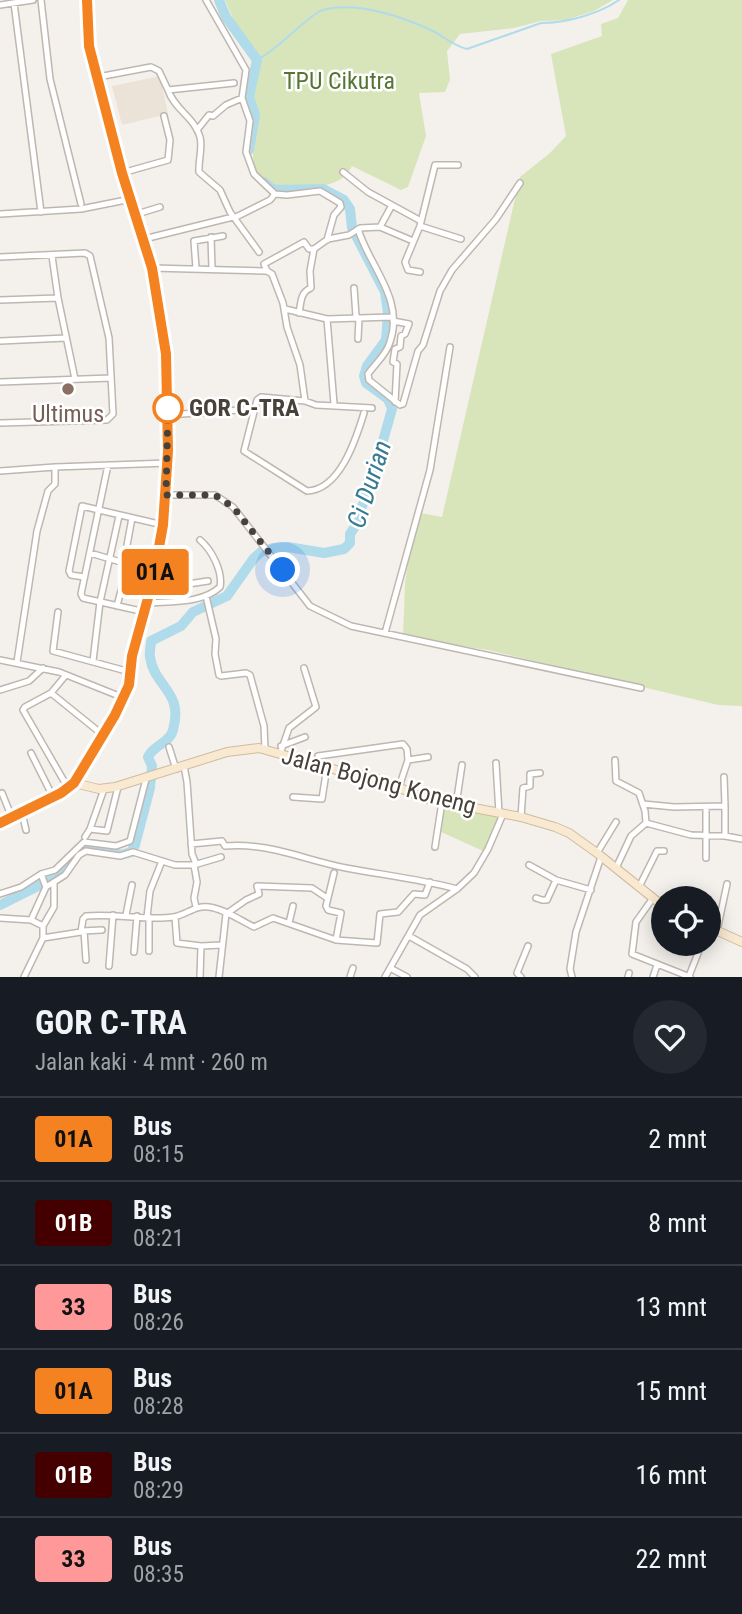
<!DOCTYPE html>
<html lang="id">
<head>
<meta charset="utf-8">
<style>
  body { margin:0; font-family:"Roboto Condensed",sans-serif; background:#242831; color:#f1f3f6; height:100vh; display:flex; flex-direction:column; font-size:26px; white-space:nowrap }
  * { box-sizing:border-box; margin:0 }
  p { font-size:23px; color:#9ea1a6 }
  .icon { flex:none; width:38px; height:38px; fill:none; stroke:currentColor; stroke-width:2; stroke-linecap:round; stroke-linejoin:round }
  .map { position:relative; height:977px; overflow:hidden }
  .drawer { display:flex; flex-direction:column; background:#171b24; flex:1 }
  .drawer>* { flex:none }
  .badge { padding:0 14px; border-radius:5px; font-size:24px; line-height:46px }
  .tools { position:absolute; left:651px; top:886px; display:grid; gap:14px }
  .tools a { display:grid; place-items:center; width:70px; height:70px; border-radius:50%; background:#171b24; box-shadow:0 4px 18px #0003; font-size:35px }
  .you { position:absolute; width:35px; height:35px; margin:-18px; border:5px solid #fff; border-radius:50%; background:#1a73e8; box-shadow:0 0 0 10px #1a73e833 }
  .map>.badge { position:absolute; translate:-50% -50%; box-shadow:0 0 0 4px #fff }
  .round { display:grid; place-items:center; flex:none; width:74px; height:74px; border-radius:37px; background:#242831 }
  .overview { display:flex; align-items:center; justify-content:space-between; height:119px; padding:0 35px }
  h1 { font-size:33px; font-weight:700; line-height:52px }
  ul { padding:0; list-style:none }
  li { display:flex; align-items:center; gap:21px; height:84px; padding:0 35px; border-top:2px solid #363941 }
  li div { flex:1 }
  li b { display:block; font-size:26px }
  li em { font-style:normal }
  li .badge { min-width:77px; font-weight:700; text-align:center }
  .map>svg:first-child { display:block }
  .education { fill:#ece3d8 }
  .green { fill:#d8e4ba }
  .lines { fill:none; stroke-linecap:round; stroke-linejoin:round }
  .stream { stroke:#b0dbea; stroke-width:2 }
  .river { stroke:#b0dbea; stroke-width:10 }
  .street-casing { stroke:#bfb7af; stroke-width:8 }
  .secondary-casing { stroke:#cfbba1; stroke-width:10 }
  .street { stroke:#fff; stroke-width:5 }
  .secondary { stroke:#f9e9d1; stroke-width:8 }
  .line-casing { stroke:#fff; stroke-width:16 }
  .line { stroke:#f58220; stroke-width:10 }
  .walk { stroke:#48413a; stroke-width:7; stroke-dasharray:0 12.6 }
  .education-dot { fill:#8d6e63; stroke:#fff; stroke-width:2.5 }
  .stop-dot { fill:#fff; stroke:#f58220; stroke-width:3.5 }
  .labels { text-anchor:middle; stroke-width:5; stroke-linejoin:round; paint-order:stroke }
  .park-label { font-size:24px; fill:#567533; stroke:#fff }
  .stop-label { font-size:24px; font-weight:bold; fill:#48413a; stroke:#fff; text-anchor:start }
  .education-label { font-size:24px; fill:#785e54; stroke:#fff }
  .street-label { font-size:24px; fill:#48413a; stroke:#fff }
  .water-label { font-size:26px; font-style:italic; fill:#377b93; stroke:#fff }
</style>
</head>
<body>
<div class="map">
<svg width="742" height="977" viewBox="0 0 742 977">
  <rect width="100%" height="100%" fill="#f4f1ec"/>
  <path class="education" d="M160,76L168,114L122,125L112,86Z"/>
  <path class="green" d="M225,0H613L594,11L565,20L541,21L514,28L460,34L447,51L450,80L445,92L419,93L426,136L408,187L401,190L352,166C341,192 297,188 274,187C241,170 256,143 259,116C260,109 255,107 254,101C252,89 258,73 261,62L235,23Z
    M628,0H742V706L718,705L488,650L403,637L405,584L415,512L442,517L520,177L550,153L566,136L551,54L602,36L601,24L618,18Z
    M443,804L506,815L483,851L439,831Z"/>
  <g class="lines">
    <path class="stream" d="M257,60C283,46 297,25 320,11C354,0 401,16 433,31C444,37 454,46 467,49L541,23C566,23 599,14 619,0"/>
    <path class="river" d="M219,0L226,17L257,60L249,97L255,115L249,150
      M0,905L58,876L81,851L90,845L121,855L131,852L135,845L150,788L152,766L148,757C153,745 170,743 173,730C184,691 154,687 150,657C149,652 151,646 151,641L181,626L193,612L227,596L254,558L261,552L273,548L288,547L324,553L344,549L350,543V534L360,519L361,508L365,500L367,484L381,448L392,409L388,399L366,383L364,376L367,366L386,340L388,313L385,292L352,228L350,209L344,200L323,189L279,190L272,189L264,182"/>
    <g class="street-casing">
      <path id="street" d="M41,0L50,79L81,204
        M206,0L246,70L242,98L250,121L246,152L254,174L275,194L287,195L320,191L340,203L341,207L334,215L327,240
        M14,3L41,212
        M0,5L33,0
        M98,77L151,67L159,71L168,90L234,83
        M168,90C174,109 195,118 200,137C203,148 198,161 199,172L220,190L230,212L259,252
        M197,130L209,115L213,116L226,105L242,98
        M343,172L368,192L421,221
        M122,173L168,160L170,140L164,116
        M0,214L81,209L131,199
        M137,214L160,207
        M234,218L270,200L275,194
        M420,226L461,239
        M380,227L392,205
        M358,229C369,266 405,299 390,342C387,354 375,364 368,374L369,380L400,405L403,404L418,351L423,345L440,291L452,270L496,219L520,183
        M211,237L212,269
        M144,239L233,217
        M52,256L58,298L75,379
        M0,257L85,253L90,256L109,338L113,414L107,420L0,423
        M152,268L267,271
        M196,268L194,241L223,236
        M267,271L272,274L283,303L287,327L300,365L305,401
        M267,271L264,264L304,242L309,249H314
        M420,272L408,270L405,262L420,226L435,165H458
        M354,288L356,316
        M0,300L58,298
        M285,309L327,319L392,317
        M299,313C301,304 300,292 311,288L310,271L314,249L328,239L349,235L360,228L380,227L413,241
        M327,319L334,404
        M393,321L409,324L405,334L401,336L400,347L395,349L393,362L397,364L395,402
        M358,339L359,318
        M0,341L66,338
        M0,382L111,378
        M364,413C356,439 340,490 307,491L244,451L257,400L261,397L305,401L316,405L372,408
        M168,415L254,409
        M108,465L81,594L83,598L145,612
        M0,471L55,467L168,463
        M166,495H215L233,507L310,606L351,626L641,688
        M127,545L132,518
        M90,553L155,572
        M84,577L71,575L69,571L82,506L163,525
        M153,580L175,586L208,581
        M206,596L216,639L215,654L219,675L221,676L246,673L250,675L264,726L265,750
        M147,603C171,601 202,604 220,587C223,572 212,550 200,540
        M117,606L128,563
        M58,612L53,651L130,672
        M385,633L430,470L450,347
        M0,660L59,672L124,698
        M93,661L100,602L119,516
        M17,662L37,531L48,491L55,484V467
        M66,675L51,693L25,707L23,710L68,788
        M0,690L29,681L43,668
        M51,693L103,735
        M281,746L305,737
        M169,747L176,769
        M31,753L53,797
        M280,754L289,728L316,707L304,668
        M318,756L403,744L407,749L408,760
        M615,760L616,781L639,793L645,811L646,823L691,835L725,836
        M496,763L499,813
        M184,766L187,782L192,854L196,864
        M399,787L408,760L428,757
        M2,793L12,818
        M293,797L322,799L327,767
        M643,804L674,807L725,806L724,777
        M456,805L462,765
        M725,806V836L742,839
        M706,810V858
        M22,813L26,830
        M521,817L523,788L530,786V774L540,773
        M90,829L107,831L118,787
        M85,837L90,829L104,789
        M191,844L222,841L225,846C267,842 305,860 346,868C383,875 420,879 457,889
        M435,847L442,802
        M597,853L616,822
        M194,865L197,882L194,898L196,907
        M529,865L556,880L591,890
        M616,868L631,836L646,823
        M334,873L326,906L328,910L341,913L336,940
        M46,887L65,875L79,855L86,851L120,856L133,852L175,865H194L221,857
        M639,887L657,851H664
        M0,894L21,887L41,874L55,870L84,842L116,846L130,841L146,779
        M536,898L542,900H547L556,880
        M653,898L636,922L632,954L690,977
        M693,898L694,897
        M126,915L132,885
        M147,917L150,891L162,861
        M175,917L177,943L201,946
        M0,918L31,920L43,926
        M31,920L46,887L41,874
        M289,923L293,906
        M43,926L54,907V882
        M82,931L102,930
        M84,931L86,960
        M717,931L727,884
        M409,936L467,969L475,977
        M43,938L81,932L83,919L86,916C115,913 146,921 173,917C187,915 194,905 209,907C224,909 240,920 254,927L273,918L336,940L377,943L380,914L398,912L414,894L425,895L430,882
        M149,951V917
        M134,952L137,916
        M109,966L113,915
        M390,968L407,977
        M689,976L702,943
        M24,977L43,938V926
        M200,977L201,946L221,945
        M219,977L226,914L246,900L259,894L257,886L312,888L327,898
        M350,977L353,968
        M385,977L420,915L457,889L474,873L488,849L503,814
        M521,977L517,973L528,946
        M572,977L570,969L576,932L601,857
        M628,977L629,973
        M653,977L657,965"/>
    </g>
    <g class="secondary-casing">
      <path id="secondary" d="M74,783L99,789L115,787L227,752L259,748L340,771L375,778L427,799L521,817L555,827L569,833L597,853L663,906
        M0,823L61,793L74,783L115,715L129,685L132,656L153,580L163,525L168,451L165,354L152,268L122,173L89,45L87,0
        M709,927L742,942"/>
    </g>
    <use href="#street" class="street"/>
    <use href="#secondary" class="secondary"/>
  </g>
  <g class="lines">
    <g class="line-casing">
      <path id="line" d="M0,823L61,793L74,783L115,715L129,685L132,656L153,580L163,525L168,451L166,354L152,268L122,173L89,46L87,0"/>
    </g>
    <use href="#line" class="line"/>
    <path class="walk" d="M168,408L166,495H215L233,507L283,570"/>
  </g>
  <circle class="education-dot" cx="68" cy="389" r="7"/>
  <circle class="stop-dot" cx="168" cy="408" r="14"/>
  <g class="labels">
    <g class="park-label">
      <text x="339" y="89">TPU Cikutra</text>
    </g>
    <g class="stop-label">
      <text x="189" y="416">GOR C-TRA</text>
    </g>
    <g class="education-label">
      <text x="68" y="422">Ultimus</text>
    </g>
    <g class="street-label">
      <text transform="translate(379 781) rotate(15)" y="8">Jalan Bojong Koneng</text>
    </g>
    <g class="water-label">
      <text transform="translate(369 484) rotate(-72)" y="9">Ci Durian</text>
    </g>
  </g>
</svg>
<div class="tools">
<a><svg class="icon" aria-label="locate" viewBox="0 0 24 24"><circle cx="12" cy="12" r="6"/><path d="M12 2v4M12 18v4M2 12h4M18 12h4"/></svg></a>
</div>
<div class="you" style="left:283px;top:570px"></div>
<b class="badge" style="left:155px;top:572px;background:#f58220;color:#111">01A</b>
</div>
<section class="drawer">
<div class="overview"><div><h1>GOR C-TRA</h1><p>Jalan kaki · 4 mnt · 260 m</p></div><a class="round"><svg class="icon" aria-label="heart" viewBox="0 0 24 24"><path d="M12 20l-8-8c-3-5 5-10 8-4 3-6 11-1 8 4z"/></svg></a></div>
<ul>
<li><span class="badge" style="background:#f58220;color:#111">01A</span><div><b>Bus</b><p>08:15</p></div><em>2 mnt</em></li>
<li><span class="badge" style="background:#400;color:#fff">01B</span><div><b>Bus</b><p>08:21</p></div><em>8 mnt</em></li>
<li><span class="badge" style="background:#f99;color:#111">33</span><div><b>Bus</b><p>08:26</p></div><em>13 mnt</em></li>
<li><span class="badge" style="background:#f58220;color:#111">01A</span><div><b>Bus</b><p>08:28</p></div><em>15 mnt</em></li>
<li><span class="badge" style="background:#400;color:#fff">01B</span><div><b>Bus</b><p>08:29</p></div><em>16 mnt</em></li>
<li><span class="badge" style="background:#f99;color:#111">33</span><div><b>Bus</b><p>08:35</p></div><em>22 mnt</em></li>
</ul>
</section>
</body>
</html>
